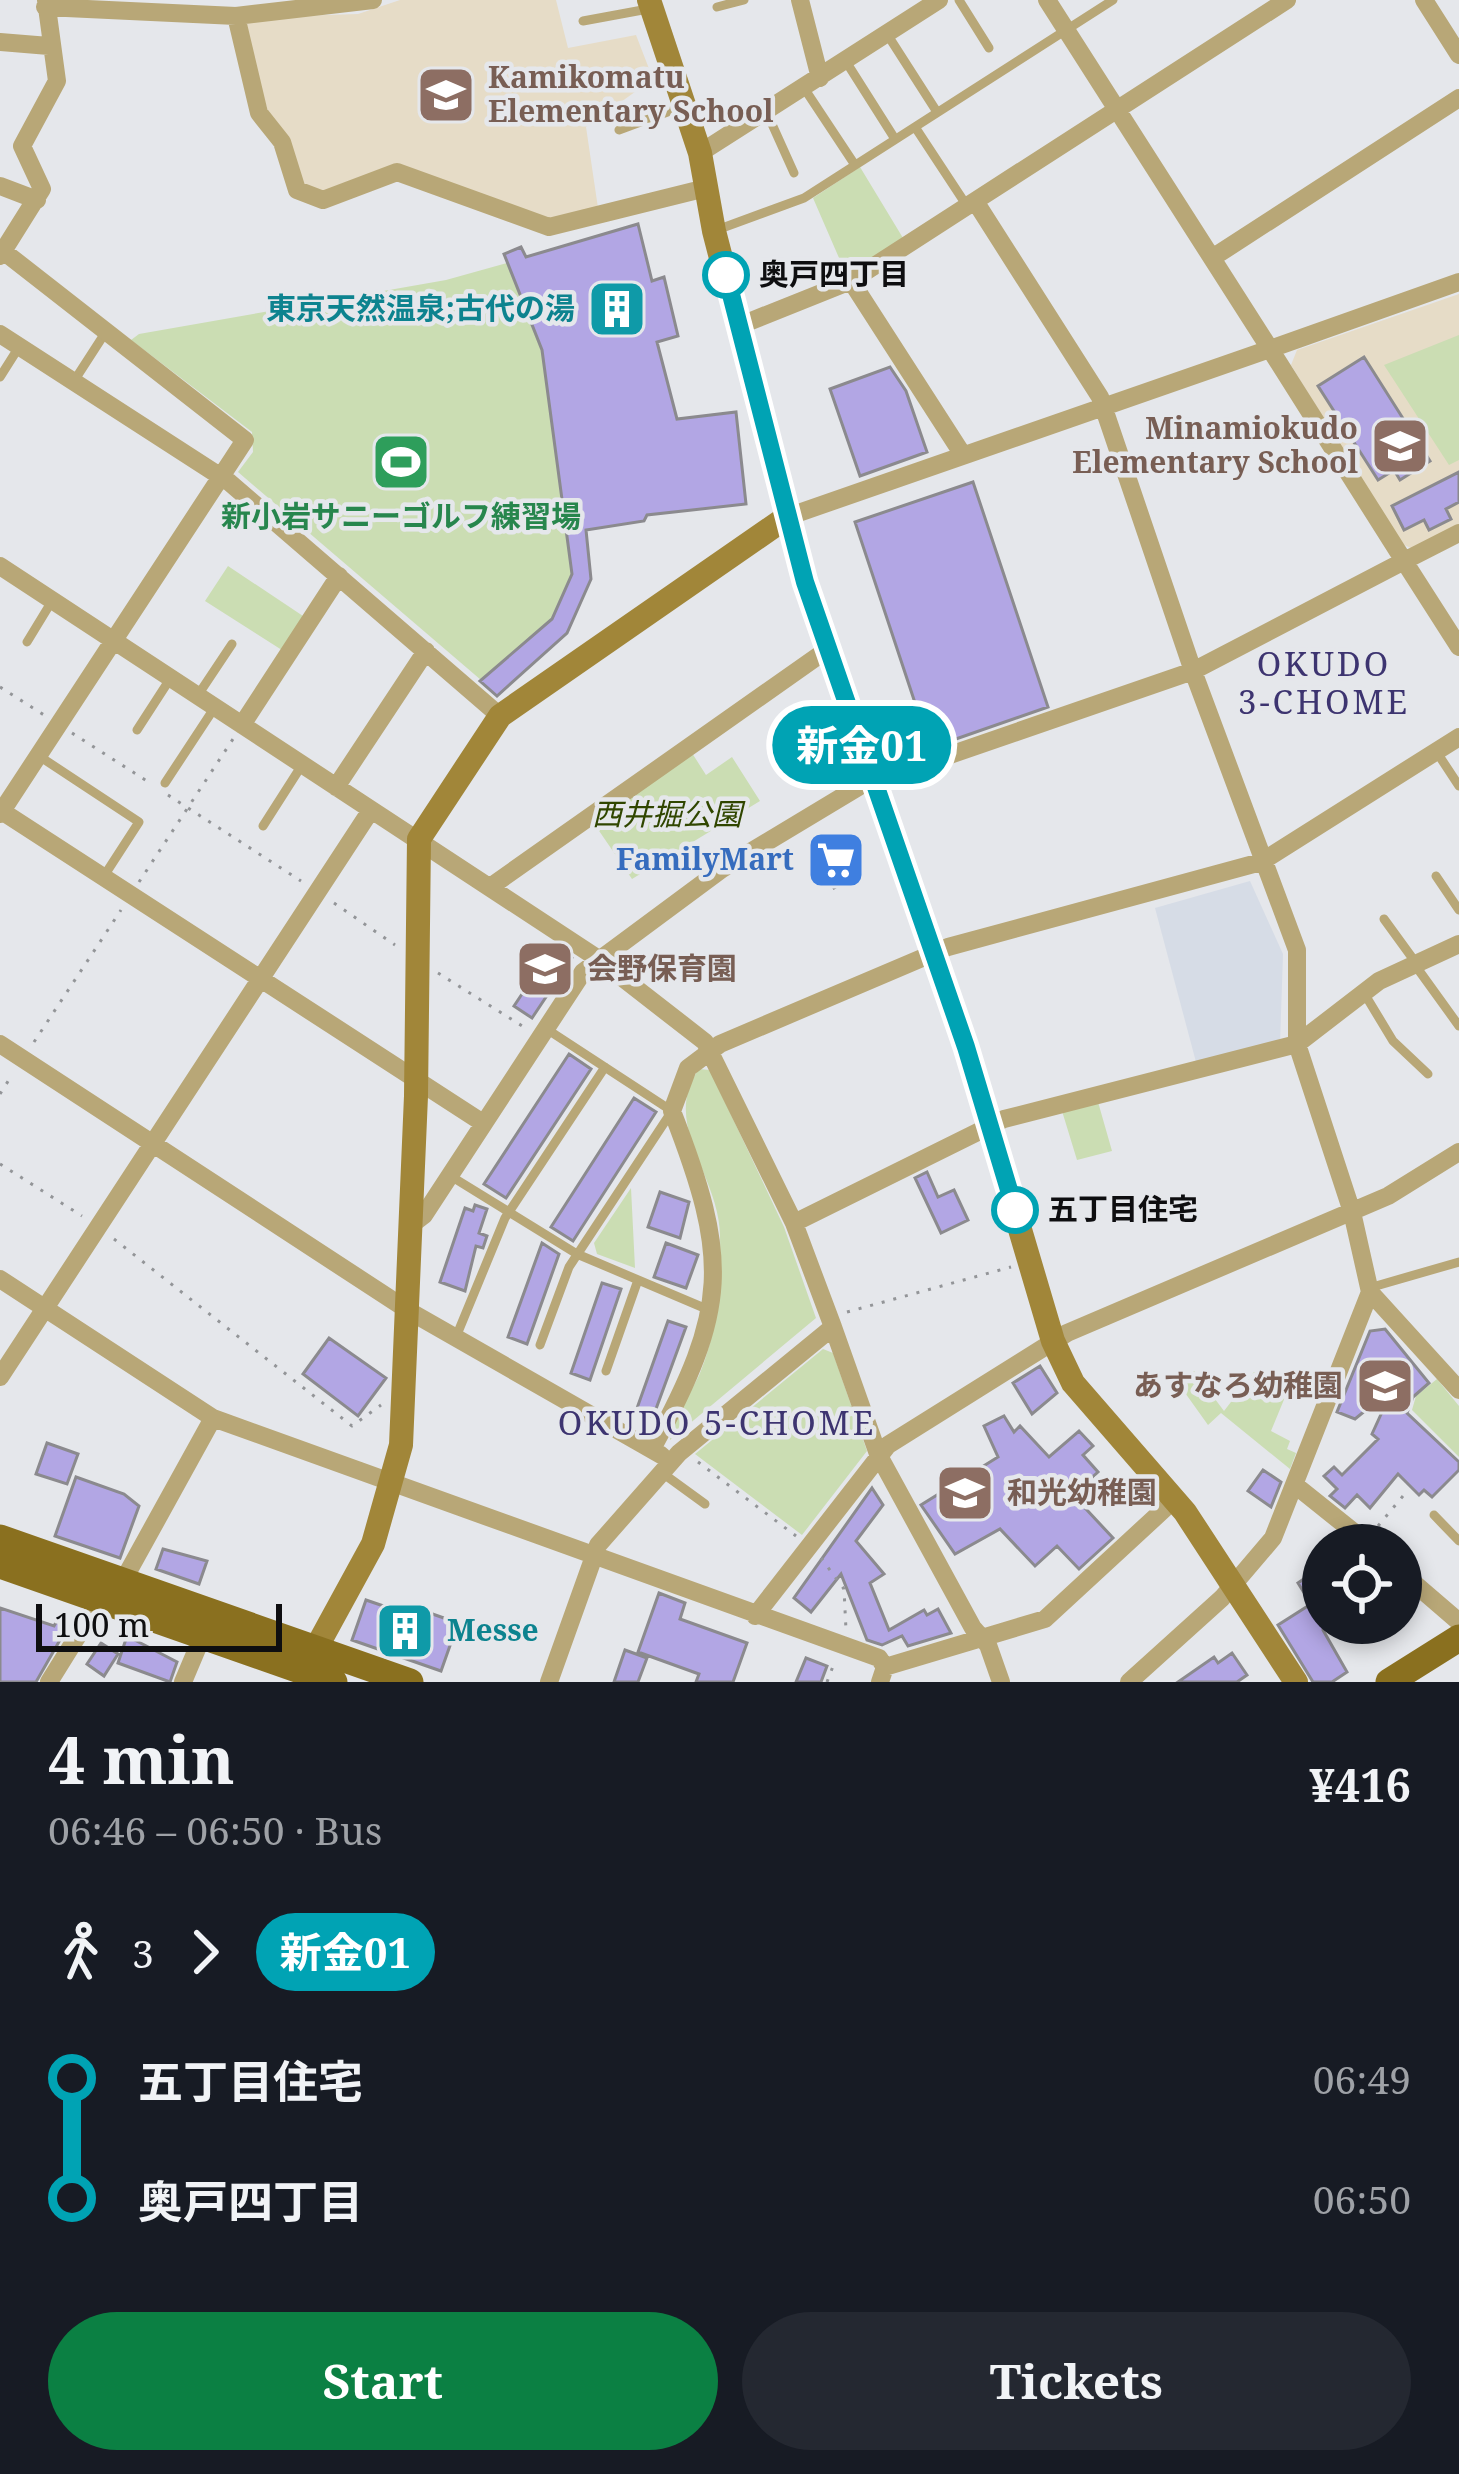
<!DOCTYPE html>
<html lang="en">
<head>
<meta charset="utf-8">
<style>
  body { margin:0; font-family:"Noto Serif","Noto Sans JP",serif; background:#242831; color:#f1f3f6; height:100vh; display:flex; flex-direction:column; font-size:45px; white-space:nowrap }
  * { box-sizing:border-box; margin:0 }
  p { font-size:39px; color:#9ea1a6 }
  .icon { flex:none; width:66px; height:66px; fill:none; stroke:currentColor; stroke-width:2; stroke-linecap:round; stroke-linejoin:round }
  .map { position:relative; height:1682px; overflow:hidden }
  .side { display:flex; flex-direction:column; background:#171b24; flex:1 }
  .side>* { flex:none }
  .badge { padding:0 24px; border-radius:39px; font-size:42px; line-height:78px }
  .controls { position:absolute; left:1302px; top:1524px; display:grid; gap:24px }
  .controls a { display:grid; place-items:center; width:120px; height:120px; border-radius:50%; background:#171b24; box-shadow:0 6px 18px #0003; font-size:60px }
  .scale { position:absolute; left:36px; bottom:30px; width:246px; box-sizing:border-box; padding-left:12px; border:6px solid #0e0e10; border-top:0; font-size:33px; line-height:42px; white-space:nowrap; color:#0e0e10; -webkit-text-stroke:9px #e5e7eb; paint-order:stroke }
  .map>.badge { position:absolute; translate:-50% -50%; box-shadow:0 0 0 6px #fff }
  .legs { display:flex; align-items:center; gap:18px; height:132px; padding:0 48px; font-size:39px }
  .legs p { margin-inline-start:auto }
  .summary { display:flex; align-items:center; justify-content:space-between; height:204px; padding:0 48px }
  h1 { font-size:66px; font-weight:700; line-height:90px }
  .button { display:flex; gap:24px; margin-top:auto; padding:24px 48px }
  .button a { flex:1; height:138px; border-radius:72px; background:#0b8043; color:#fff; font-size:48px; font-weight:700; line-height:138px; text-align:center }
  .button a+a { background:#242831; color:#f1f3f6 }
  ul { padding:0 48px; list-style:none }
  li { display:flex; align-items:center; gap:42px; height:120px; font-size:45px }
  li i { display:grid; place-items:center; width:18px; height:100%; margin:0 15px; background:currentColor }
  li i::after { content:''; width:30px; height:30px; margin:-15px; border:9px solid; border-radius:50%; background:#171b24 }
  li p { margin-inline-start:auto }
  li:first-child i { background:linear-gradient(#0000 50%,currentColor 0) }
  li:last-child i { background:linear-gradient(currentColor 50%,#0000 0) }
  .map>svg:first-child { display:block }
  .built { fill:#d6dce6 }
  .education { fill:#e6dcc7 }
  .green { fill:#cbddb3 }
  .building { fill:#b2a6e4; stroke:#8b8a8e; stroke-width:3 }
  .lines { fill:none; stroke-linecap:round; stroke-linejoin:round }
  .path { stroke:#939598; stroke-width:3; stroke-dasharray:3 9; stroke-linecap:butt }
  .lane { stroke:#b8a777; stroke-width:9 }
  .street { stroke:#b8a777; stroke-width:18 }
  .secondary { stroke:#a18639; stroke-width:24 }
  .primary { stroke:#8a701f; stroke-width:27 }
  .line-1-casing { stroke:#fff; stroke-width:27 }
  .line-1 { stroke:#00a3b4; stroke-width:18 }
  .stop-1-dot { fill:#fff; stroke:#00a3b4; stroke-width:6 }
  .labels { text-anchor:middle; stroke-width:9; stroke-linejoin:round; paint-order:stroke }
  .education-label { font-size:30px; font-weight:bold; fill:#785e54; stroke:#e5e7eb; text-anchor:start }
  .stop-label { font-size:30px; font-weight:bold; fill:#0e0e10; stroke:#e5e7eb; text-anchor:start }
  .culture-label { font-size:30px; font-weight:bold; fill:#0d838f; stroke:#e5e7eb; text-anchor:end }
  .leisure-label { font-size:30px; font-weight:bold; fill:#27864d; stroke:#e5e7eb }
  .park-label { font-size:30px; font-style:italic; fill:#304600; stroke:#e5e7eb }
  .shop-label { font-size:30px; font-weight:bold; fill:#366cbe; stroke:#e5e7eb; text-anchor:end }
  .neighbourhood-label { font-size:33px; letter-spacing:3px; fill:#3d3470; stroke:#e5e7eb }
</style>
</head>
<body>
<div class="map">
<svg width="1459" height="1682" viewBox="0 0 1459 1682">
  <rect width="100%" height="100%" fill="#e5e7eb"/>
  <path class="built" d="M1250,881L1283,954L1280,1044L1196,1062L1155,908Z"/>
  <path class="education" d="M400,0H556L568,48L636,35L653,79L586,127L598,208L552,222L398,167L326,195L302,187L268,112L244,25L262,17L358,14Z
    M1459,294V526L1413,549L1400,543L1291,365L1297,350Z"/>
  <path class="green" d="M860,167L903,238L846,274L813,198Z
    M507,263L542,350L572,574L552,619L481,680L238,472L253,452L252,432L131,340L139,334L446,280Z
    M1459,335V460L1449,465L1384,365Z
    M228,566L306,618L285,652L205,601Z
    M692,753L706,775L732,757L760,801L632,879L593,822Z
    M699,1069L710,1070L784,1227L816,1318L670,1440C670,1419 691,1394 700,1373C718,1329 721,1283 720,1236C720,1176 660,1124 699,1069Z
    M1098,1102L1112,1151L1077,1160L1062,1111Z
    M631,1188L635,1268L597,1254L594,1243Z
    M823,1349L833,1353L867,1451L802,1535L695,1454Z
    M1194,1371L1224,1411L1254,1372L1290,1385L1271,1431L1290,1441L1287,1449L1296,1453L1290,1469L1221,1413L1208,1425L1178,1383Z
    M1437,1379L1459,1406V1457L1412,1410L1416,1396Z"/>
  <path class="building" d="M638,224L652,281L664,277L678,336L657,342L677,419L736,412L746,504L647,515L644,521L586,530L591,579L567,633L497,696L480,681L552,619L572,574L542,350L504,254L521,247L526,257Z
    M1364,357L1430,461L1400,480L1394,470L1378,480L1318,386Z
    M890,367L906,391L927,452L860,476L830,389Z
    M1459,472V502L1446,509L1451,519L1429,530L1424,520L1404,530L1392,506Z
    M973,482L1048,707L930,748L855,522Z
    M837,840L857,874L834,888L814,854Z
    M554,946L572,958L532,1018L514,1006Z
    M569,1054L591,1069L506,1198L484,1184Z
    M634,1098L656,1112L573,1241L551,1227Z
    M927,1172L938,1197L954,1190L968,1220L941,1233L915,1178Z
    M660,1192L689,1202L680,1238L648,1227Z
    M475,1205L487,1209L479,1233L487,1236L483,1248L476,1246L465,1291L440,1282L465,1208L473,1211Z
    M542,1243L559,1254L527,1344L508,1337Z
    M666,1243L698,1255L686,1288L654,1277Z
    M602,1283L621,1289L590,1380L571,1373Z
    M668,1321L686,1327L653,1417L636,1411Z
    M1385,1329L1429,1383L1413,1397L1407,1413L1459,1462V1470L1432,1497L1424,1490L1419,1495L1398,1474L1370,1508L1357,1495L1345,1508L1330,1496L1337,1489L1324,1476L1334,1467L1342,1475L1378,1439L1372,1434L1393,1388L1355,1419L1337,1412L1370,1331Z
    M329,1338L386,1378L358,1416L303,1374Z
    M1040,1366L1057,1393L1032,1414L1013,1383Z
    M1004,1416L1014,1432L1020,1426L1049,1457L1079,1431L1093,1446L1083,1455L1098,1472L1073,1495L1113,1538L1079,1569L1057,1546L1035,1566L1000,1529L955,1554L921,1505L998,1457L984,1426Z
    M47,1443L78,1454L67,1484L36,1474Z
    M1263,1470L1281,1482L1271,1507L1248,1491Z
    M76,1477L124,1494L139,1506L120,1558L55,1536Z
    M872,1488L883,1505L856,1541L884,1574L870,1583L889,1630L924,1610L927,1615L938,1609L951,1633L908,1646L902,1636L882,1645L867,1640L841,1574L811,1612L794,1598Z
    M163,1549L207,1561L199,1584L156,1569Z
    M1314,1572L1323,1580V1630L1347,1672L1332,1682H1313L1278,1625L1311,1604L1298,1583Z
    M659,1593L685,1603L680,1619L747,1643L733,1682H696L699,1674L638,1652Z
    M366,1600L404,1613L407,1605L458,1623L441,1671L352,1640Z
    M0,1608L54,1626L58,1619L68,1626L36,1682H0Z
    M127,1636L177,1662L170,1682L118,1663Z
    M101,1643L118,1654L104,1676L87,1664Z
    M625,1650L647,1658L638,1682H614Z
    M1232,1653L1247,1675L1237,1682H1178L1214,1657L1218,1663Z
    M806,1658L827,1666L821,1682H796Z"/>
  <g class="lines">
    <path class="path" d="M0,687L44,715
      M72,733L150,783
      M168,795L301,881
      M139,882L233,739
      M334,903L395,945
      M438,973L527,1029
      M34,1042L121,910
      M0,1094L12,1075
      M0,1164L82,1216
      M114,1239L352,1426L381,1405
      M847,1312L1011,1267
      M698,1462L796,1536
      M1378,1526L1408,1490
      M821,1558L844,1589L846,1630
      M827,1682L835,1661"/>
    <path class="lane" d="M959,0L989,48
      M717,7L744,0
      M583,21L648,9
      M887,34L937,112
      M845,60L895,139
      M804,88L855,165
      M767,113L794,173
      M915,127L967,206
      M619,130L681,107
      M714,231L804,198L1113,0
      M0,377L19,347
      M74,381L107,330
      M27,642L52,601
      M198,695L232,644
      M137,730L170,679
      M1436,751L1459,786
      M39,756L139,822L104,876
      M165,783L215,707
      M263,826L302,765
      M1436,876L1459,910
      M1384,919L1416,963
      M1415,965L1459,1026
      M1364,993L1393,1041L1428,1074
      M449,1175L577,1254L709,1310
      M1369,1288L1459,1262
      M456,1337L505,1218L605,1067
      M540,1345L569,1267L672,1111L545,1028
      M606,1371L638,1280
      M661,1472L705,1504
      M1434,1515L1459,1541"/>
    <path class="street" d="M800,0L820,78
      M1424,0L1459,55
      M45,7L236,16L373,0
      M236,16L259,113L282,142L297,190L323,200L397,172L549,227L706,188
      M0,42L49,46
      M700,153L939,0
      M0,186L37,200
      M975,201L1287,0
      M0,256L42,189L22,146L57,81L46,0
      M1212,258L1459,98
      M1459,282L1270,349L1404,561L1459,533
      M741,325L851,281
      M0,334L229,482L500,716
      M787,517L1270,349L1047,0
      M0,566L597,958L705,1042L794,1223L833,1327
      M242,725L339,576
      M336,787L426,651
      M0,810L483,1123
      M0,814L245,440L3,251
      M490,887L828,649
      M0,1044L409,1311L661,1455
      M794,1223L1004,1119L1297,1044L1379,981L1459,944
      M411,1225L424,1215L583,972L722,869L860,786L1193,671L1100,397L975,201L851,281L963,455
      M0,1279L213,1418L879,1658L885,1667L880,1682
      M1370,1292L1459,1390
      M0,1377L371,810
      M652,1449C729,1308 730,1260 672,1111L688,1068L720,1044L948,947L1261,862L1459,737
      M1295,1485L1370,1545
      M1401,1572L1459,1622
      M123,1581L213,1418
      M755,1616L888,1445L1067,1333L1388,1196L1459,1152
      M885,1667L1045,1619L1175,1499
      M49,1682L100,1600
      M183,1682L202,1637
      M549,1682L598,1545L679,1453L833,1327L878,1454L973,1628L988,1645L1001,1682
      M1129,1682L1222,1598L1273,1538L1370,1292L1352,1212L1297,1044V950L1193,671L1404,561L1459,647"/>
    <path class="secondary" d="M649,0L700,153L714,231L805,582L966,1047L1053,1341L1073,1383L1185,1512L1296,1682
      M308,1663L373,1544L401,1445L416,1096L419,839L500,716L787,517"/>
    <path class="primary" d="M0,1538L410,1682
      M0,1565L334,1682
      M1389,1682L1459,1638"/>
  </g>
  <g class="lines">
    <g class="line-1-casing">
      <path id="line-1" d="M726,275L805,582L966,1047L1015,1210"/>
    </g>
    <use href="#line-1" class="line-1"/>
  </g>
  <defs>
    <g id="school-square" transform="scale(3)"><rect x="-9" y="-9" width="18" height="18" rx="4" fill="#8d6e63" stroke="#e5e7eb"/><path d="M0-5L7-2L0 1L-7-2ZM-4 1L0 2.5L4 1V4Q0 6-4 4Z" fill="#fff"/></g>
    <g id="building-square" transform="scale(3)"><rect x="-9" y="-9" width="18" height="18" rx="4" fill="#0f9aa8" stroke="#e5e7eb"/><path d="M-4-6H4V6H1V3H-1V6H-4ZM-2.5-4.3h1.7v1.8h-1.7ZM.8-4.3h1.7v1.8H.8ZM-2.5-1h1.7V.8h-1.7ZM.8-1h1.7V.8H.8Z" fill="#fff"/></g>
    <g id="stadium-square" transform="scale(3)"><rect x="-9" y="-9" width="18" height="18" rx="4" fill="#2e9e5b" stroke="#e5e7eb"/><path d="M0-5a6.5 5 0 1 0 0 10a6.5 5 0 1 0 0-10ZM-3.5-1.8h7v3.6h-7Z" fill="#fff"/></g>
    <g id="supermarket-square" transform="scale(3)"><rect x="-9" y="-9" width="18" height="18" rx="4" fill="#3f7fe0" stroke="#e5e7eb"/><path d="M-6-5.5h2.5l.6 2H6L4.5 2H-2.5L-4.4-4H-6ZM-1.5 3.2a1.3 1.3 0 1 0 .1 0ZM3 3.2a1.3 1.3 0 1 0 .1 0Z" fill="#fff"/></g>
  </defs>
  <g fill-rule="evenodd">
    <use href="#school-square" x="446" y="95"/>
    <use href="#building-square" x="617" y="309"/>
    <use href="#school-square" x="1400" y="446"/>
    <use href="#stadium-square" x="401" y="462"/>
    <use href="#supermarket-square" x="836" y="860"/>
    <use href="#school-square" x="545" y="969"/>
    <use href="#school-square" x="1385" y="1386"/>
    <use href="#school-square" x="965" y="1493"/>
    <use href="#building-square" x="405" y="1631"/>
  </g>
  <g class="stop-1-dot">
    <circle cx="726" cy="275" r="21"/>
    <circle cx="1015" cy="1210" r="21"/>
  </g>
  <g class="labels">
    <g class="education-label">
      <text x="488" y="88">Kamikomatu<tspan x="488" dy="34">Elementary School</tspan></text>
      <text x="1358" y="439" text-anchor="end">Minamiokudo<tspan x="1358" dy="34">Elementary School</tspan></text>
      <text x="587" y="979">会野保育園</text>
      <text x="1343" y="1396" text-anchor="end">あすなろ幼稚園</text>
      <text x="1007" y="1503">和光幼稚園</text>
    </g>
    <g class="stop-label">
      <text x="759" y="285">奥戸四丁目</text>
      <text x="1048" y="1220">五丁目住宅</text>
    </g>
    <g class="culture-label">
      <text x="575" y="319">東京天然温泉;古代の湯</text>
      <text x="447" y="1641" text-anchor="start">Messe</text>
    </g>
    <g class="leisure-label">
      <text x="401" y="527">新小岩サニーゴルフ練習場</text>
    </g>
    <g class="park-label">
      <text x="667" y="825">西井掘公園</text>
    </g>
    <g class="shop-label">
      <text x="794" y="870">FamilyMart</text>
    </g>
    <g class="neighbourhood-label">
      <text x="1324" y="676">OKUDO<tspan x="1324" dy="38">3-CHOME</tspan></text>
      <text x="717" y="1435">OKUDO 5-CHOME</text>
    </g>
  </g>
</svg>
<div class="controls">
<a><svg class="icon" aria-label="locate" viewBox="0 0 24 24"><circle cx="12" cy="12" r="6"/><path d="M12 2v4M12 18v4M2 12h4M18 12h4"/></svg></a>
</div>
<div class="scale">100 m</div>
<b class="badge" style="left:862px;top:745px;background:#00a3b4;color:#fff">新金01</b>
</div>
<section class="side">
<div class="summary"><div><h1>4 min</h1><p>06:46 – 06:50 · Bus</p></div><b>¥416</b></div>
<div class="legs"><svg class="icon" aria-label="walk" viewBox="0 0 24 24"><circle cx="13" cy="4" r="2"/><path d="M13 8l-2 6 4 7M11 14l-3 7M7 12l3-4h3l4 4"/></svg>3<svg class="icon" aria-label="forward" viewBox="0 0 24 24"><path d="M9 5l7 7-7 7"/></svg><b class="badge" style="background:#00a3b4;color:#fff">新金01</b></div>
<ul>
<li><i style="color:#00a3b4"></i><b>五丁目住宅</b><p>06:49</p></li>
<li><i style="color:#00a3b4"></i><b>奥戸四丁目</b><p>06:50</p></li>
</ul>
<div class="button"><a>Start</a><a>Tickets</a></div>
</section>
</body>
</html>
